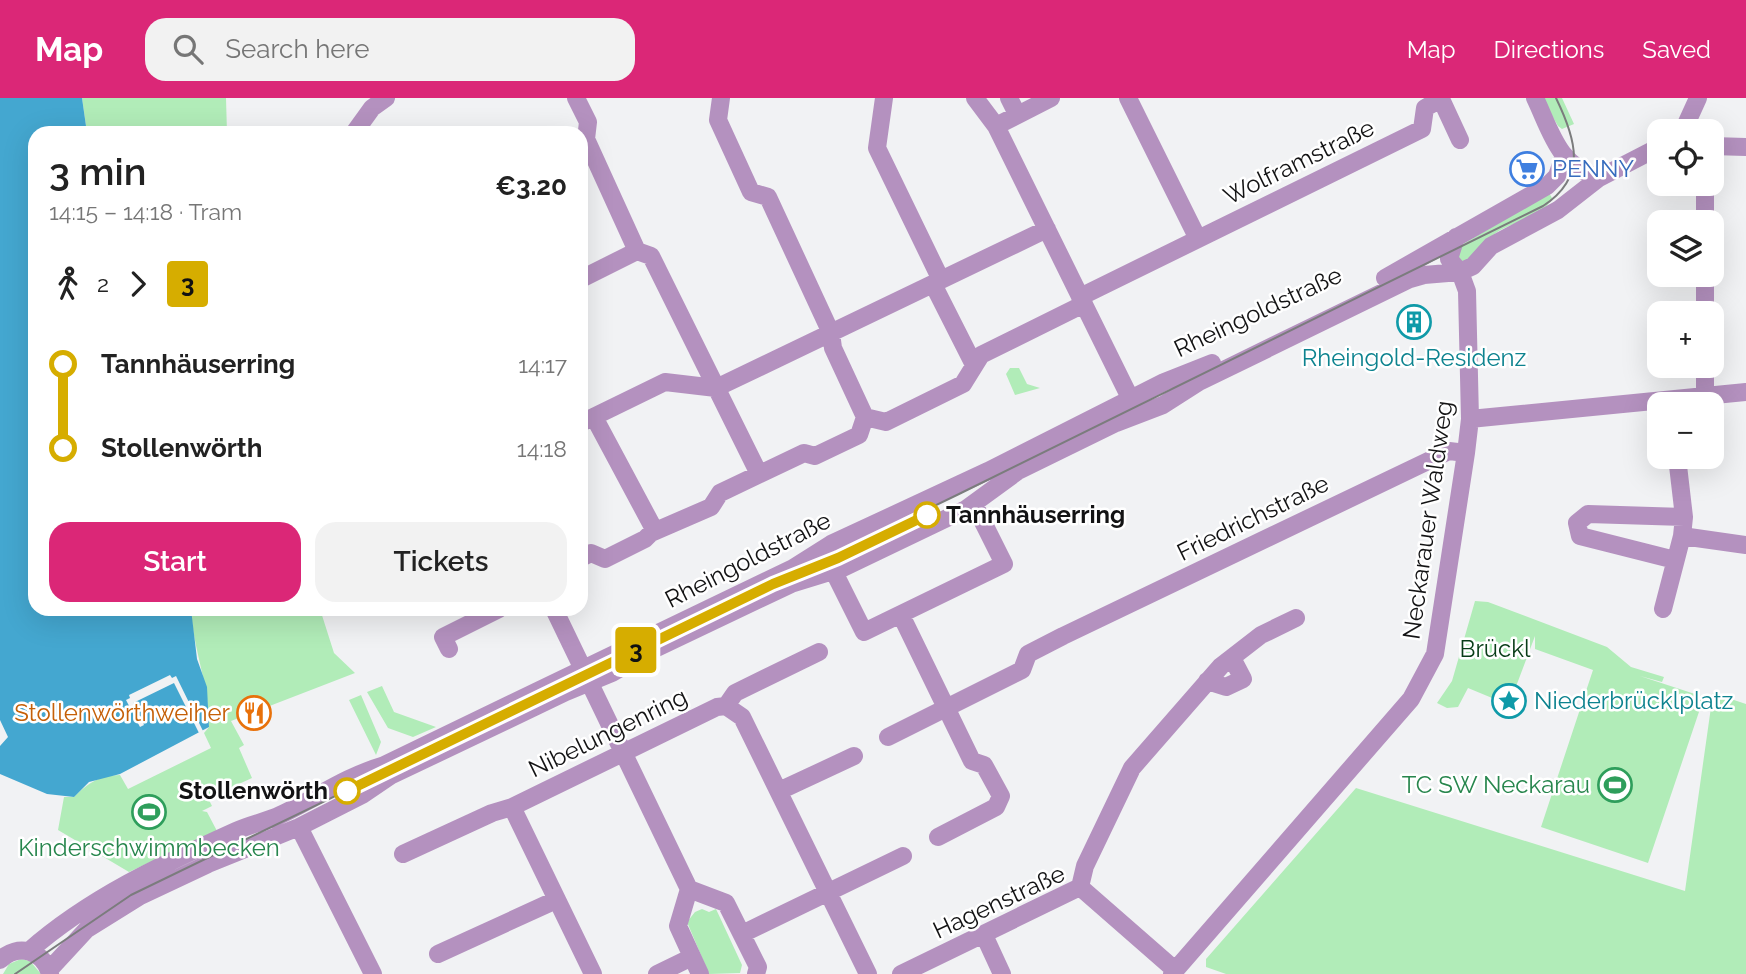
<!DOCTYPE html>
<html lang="en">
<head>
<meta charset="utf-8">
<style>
  body { margin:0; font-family:Raleway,sans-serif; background:#f2f2f2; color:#222; height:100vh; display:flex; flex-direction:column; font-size:26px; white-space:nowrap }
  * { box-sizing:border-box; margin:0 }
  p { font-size:23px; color:#767676 }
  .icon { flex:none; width:38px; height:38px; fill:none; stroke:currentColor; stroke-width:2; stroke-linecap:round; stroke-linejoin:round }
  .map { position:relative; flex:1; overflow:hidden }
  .sheet { position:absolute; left:28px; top:28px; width:560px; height:490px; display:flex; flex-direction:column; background:#fff; border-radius:21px; box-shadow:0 7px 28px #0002 }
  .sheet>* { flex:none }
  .badge { padding:0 14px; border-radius:5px; font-size:24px; line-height:46px }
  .buttons { position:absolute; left:1647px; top:21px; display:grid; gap:14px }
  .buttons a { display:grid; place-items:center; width:77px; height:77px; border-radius:14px; background:#fff; box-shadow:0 7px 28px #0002; font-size:35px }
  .map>.badge { position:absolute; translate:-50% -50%; box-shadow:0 0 0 4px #fff }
  .legs { display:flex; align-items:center; gap:10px; height:77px; padding:0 21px; font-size:23px }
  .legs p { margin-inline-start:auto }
  .headline { display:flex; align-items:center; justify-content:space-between; height:119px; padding:0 21px }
  h1 { font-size:38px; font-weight:600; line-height:52px }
  .action { display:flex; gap:14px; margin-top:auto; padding:14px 21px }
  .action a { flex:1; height:80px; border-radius:21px; background:#db2777; color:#fff; font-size:28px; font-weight:600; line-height:80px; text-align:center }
  .action a+a { background:#f2f2f2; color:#222 }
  ul { padding:0 21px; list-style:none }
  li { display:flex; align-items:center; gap:24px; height:84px; font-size:26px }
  li i { display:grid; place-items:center; width:10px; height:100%; margin:0 9px; background:currentColor }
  li i::after { content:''; width:18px; height:18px; margin:-9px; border:5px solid; border-radius:50%; background:#fff }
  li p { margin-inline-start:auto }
  li:first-child i { background:linear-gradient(#0000 50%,currentColor 0) }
  li:last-child i { background:linear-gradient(currentColor 50%,#0000 0) }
  header { display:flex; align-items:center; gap:42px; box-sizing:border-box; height:98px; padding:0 35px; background:#db2777; color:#fff }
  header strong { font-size:33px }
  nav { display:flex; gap:38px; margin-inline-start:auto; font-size:24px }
  .search { width:490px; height:63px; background:#f2f2f2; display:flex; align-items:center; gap:18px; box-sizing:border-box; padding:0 24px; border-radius:21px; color:#767676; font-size:26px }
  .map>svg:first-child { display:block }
  .green { fill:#b1ecb8 }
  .water { fill:#44a7d0 }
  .pier { fill:#f1f2f4 }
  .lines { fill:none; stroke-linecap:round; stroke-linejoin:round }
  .minor { stroke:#b491bf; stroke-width:18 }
  .tram { stroke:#7b7c7d; stroke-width:2 }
  .line-1-casing { stroke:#fff; stroke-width:16 }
  .line-1 { stroke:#d6ad00; stroke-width:10 }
  .stop-1-dot { fill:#fff; stroke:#d6ad00; stroke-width:3.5 }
  .labels { text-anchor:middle; stroke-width:5; stroke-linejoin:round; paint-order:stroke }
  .street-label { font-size:24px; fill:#131314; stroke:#fff }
  .shop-label { font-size:24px; fill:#366cbe; stroke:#fff; text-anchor:start }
  .culture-label { font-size:24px; fill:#0d838f; stroke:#fff }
  .stop-label { font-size:24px; font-weight:bold; fill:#131314; stroke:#fff; text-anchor:start }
  .park-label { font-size:24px; fill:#083d17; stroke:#fff }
  .food-label { font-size:24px; fill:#c56008; stroke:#fff; text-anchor:end }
  .leisure-label { font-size:24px; fill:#27864d; stroke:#fff; text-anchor:end }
</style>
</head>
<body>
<header>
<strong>Map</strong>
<div class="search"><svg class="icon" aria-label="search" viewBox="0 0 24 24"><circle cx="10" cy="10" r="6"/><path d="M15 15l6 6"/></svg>Search here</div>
<nav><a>Map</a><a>Directions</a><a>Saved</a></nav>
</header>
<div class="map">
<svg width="1746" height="876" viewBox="0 0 1746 876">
  <rect width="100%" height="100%" fill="#f1f2f4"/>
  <path class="green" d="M82,0H226L227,35H87Z
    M1542,0H1562L1574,26L1562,31L1558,28Z
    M1549,95L1552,100C1543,121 1513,123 1496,135C1479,146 1480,159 1458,166V149Z
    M1010,270H1019L1027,286L1040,290L1015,297L1006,276Z
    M1475,503L1488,504L1607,549L1631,569L1664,579L1662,584L1640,578L1704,599L1648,765L1541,729L1593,572L1535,551V538L1509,607L1468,590L1458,609L1447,610L1437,605L1452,583Z
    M191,511H320L334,555L355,575L231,623L244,647L239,650L252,680L208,700L212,708L202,713L207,714L217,733L129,774L58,732L64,699H74C89,684 99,678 120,677L128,691L211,650L204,635L209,629C210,589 193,552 191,511Z
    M382,588L394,614L436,629L413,639L388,630L367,594Z
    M1713,595L1746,606V876H1226L1206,869V861L1356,690L1685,793Z
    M361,597L381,644L376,657L349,602Z
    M702,811L709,814L716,811L742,867L740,875L709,876L687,824L695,814Z
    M21,861L30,863L41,876H3L9,866Z"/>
  <path class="water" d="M0,0H82L87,35H35V511H191L197,561L207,589L209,629L120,676L89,684L74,699L47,696L0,676V648L8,639L0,622Z
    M150,699L159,717L141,726L136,716L143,712L139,704Z"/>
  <path class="pier" d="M170,577L172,580L176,578L203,633L199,635L174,585L133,605L144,627L140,629L126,602L130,600L129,597Z"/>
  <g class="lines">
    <path class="minor" d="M576,0L588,24L586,41
      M721,0L718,22L751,94L768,99L831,235L833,250L865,319
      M884,0L877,50L941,182
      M975,0L996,28L1135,310
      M1009,0L1017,16
      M1128,0L1198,141
      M1535,0C1552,36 1558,67 1599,80
      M996,28L1051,0
      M1683,33L1698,0
      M354,35L372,10L386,0
      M581,43L586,41L637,153L581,181
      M1712,48L1746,49
      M1705,86V124
      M637,153L651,158L759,376
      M1705,177V215
      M1385,180L1547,88L1557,78L1563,60
      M933,186L974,267
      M1080,199L1422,31L1425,10L1441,1L1460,42
      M1705,268V299
      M594,319L655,433
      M865,319L886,324L963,286L981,257L1084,206
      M1470,321L1746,294
      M581,325L665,284L716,290L1047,131
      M1682,438L1746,447
      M581,460L591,455L605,461L645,441L651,435L711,409L720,395L804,355L815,358L859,337L865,319
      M1675,462L1580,438L1577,425L1588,416L1684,419
      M834,474L864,534L1004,466L974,406
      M554,511L689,791L678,828L700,876
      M1663,511L1682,438L1684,419L1677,359
      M901,517L972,663L984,667L1001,698L996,709L938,739
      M449,551L443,539L499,511
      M1207,583L1226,589L1243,581L1232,560
      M726,608L735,595L819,554
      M888,639L1022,572L1028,556L1063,538L1449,353L1466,355
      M779,693L854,658
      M299,729L373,876
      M403,756L492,715L512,709
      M1080,789L1085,768L1132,670L1221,568L1261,537L1296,520
      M689,791L726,805L758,869L756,876
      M742,836L903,758
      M984,837L1002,876
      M29,853C89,800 163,766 236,733C249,727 263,724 276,719C312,703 344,679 382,668L793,470L831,446L988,373L1164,284L1212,265
      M438,856L556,802
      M0,862C18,845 43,852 50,876
      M49,872L87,831L140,798L208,766L299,729L362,697L390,678L566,594L612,575L650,553L791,486L843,470L966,411L1018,373L1116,325L1163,307L1199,284L1410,181L1424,177L1460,174L1473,168L1491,148L1558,112L1599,80L1659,49
      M593,876L512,709L717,609L726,608L742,619L868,876
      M657,876L692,859
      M901,876L1080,789L1175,872
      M1172,876L1411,601L1435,556L1466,355L1470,321L1467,193L1460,174L1449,161L1456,139"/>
    <path class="tram" d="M15,876L131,797L959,396L1543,108C1588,79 1576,41 1556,0"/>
  </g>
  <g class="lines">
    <g class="line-1-casing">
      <path id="line-1" d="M347,693L773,486L838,460L927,417"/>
    </g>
    <use href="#line-1" class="line-1"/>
  </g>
  <defs>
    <g id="supermarket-ring" transform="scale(1.75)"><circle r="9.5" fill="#fff" stroke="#3f7fe0" stroke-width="1.5"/><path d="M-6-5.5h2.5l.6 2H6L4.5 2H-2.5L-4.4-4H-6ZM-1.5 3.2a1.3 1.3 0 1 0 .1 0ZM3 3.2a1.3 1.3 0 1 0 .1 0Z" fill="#3f7fe0"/></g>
    <g id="building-ring" transform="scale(1.75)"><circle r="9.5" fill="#fff" stroke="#0f9aa8" stroke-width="1.5"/><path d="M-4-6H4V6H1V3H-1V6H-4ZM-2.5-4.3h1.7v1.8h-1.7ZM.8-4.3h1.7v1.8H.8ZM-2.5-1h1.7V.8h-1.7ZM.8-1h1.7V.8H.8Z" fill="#0f9aa8"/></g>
    <g id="sight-ring" transform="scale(1.75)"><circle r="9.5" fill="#fff" stroke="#0f9aa8" stroke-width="1.5"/><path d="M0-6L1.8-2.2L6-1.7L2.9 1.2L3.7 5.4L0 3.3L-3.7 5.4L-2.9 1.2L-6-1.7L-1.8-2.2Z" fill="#0f9aa8"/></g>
    <g id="restaurant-ring" transform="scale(1.75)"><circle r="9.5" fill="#fff" stroke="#e8710a" stroke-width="1.5"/><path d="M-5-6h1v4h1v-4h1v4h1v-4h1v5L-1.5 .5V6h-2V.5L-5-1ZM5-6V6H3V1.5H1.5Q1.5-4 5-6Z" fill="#e8710a"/></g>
    <g id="stadium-ring" transform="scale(1.75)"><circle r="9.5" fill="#fff" stroke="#2e9e5b" stroke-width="1.5"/><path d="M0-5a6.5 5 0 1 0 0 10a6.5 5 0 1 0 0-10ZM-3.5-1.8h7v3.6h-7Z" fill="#2e9e5b"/></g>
  </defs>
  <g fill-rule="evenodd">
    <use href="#supermarket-ring" x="1527" y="71"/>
    <use href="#building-ring" x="1414" y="224"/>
    <use href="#sight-ring" x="1509" y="603"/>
    <use href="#restaurant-ring" x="254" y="615"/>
    <use href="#stadium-ring" x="1615" y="687"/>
    <use href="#stadium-ring" x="149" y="714"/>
  </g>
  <g class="stop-1-dot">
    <circle cx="927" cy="417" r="12"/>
    <circle cx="347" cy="693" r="12"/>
  </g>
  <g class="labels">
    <g class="street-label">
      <text transform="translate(1299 64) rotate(-26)" y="8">Wolframstraße</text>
      <text transform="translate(1258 214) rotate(-25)" y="8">Rheingoldstraße</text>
      <text transform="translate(1253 420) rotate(-26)" y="8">Friedrichstraße</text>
      <text transform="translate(1428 422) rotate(-82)" y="8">Neckarauer Waldweg</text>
      <text transform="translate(748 462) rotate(-27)" y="8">Rheingoldstraße</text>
      <text transform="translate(608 635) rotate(-26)" y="8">Nibelungenring</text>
      <text transform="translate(999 804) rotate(-25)" y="8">Hagenstraße</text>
    </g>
    <g class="shop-label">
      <text x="1552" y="79">PENNY</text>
    </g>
    <g class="culture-label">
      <text x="1414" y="268">Rheingold-Residenz</text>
      <text x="1534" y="611" text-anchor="start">Niederbrücklplatz</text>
    </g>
    <g class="stop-label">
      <text x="946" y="425">Tannhäuserring</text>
      <text x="328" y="701" text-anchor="end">Stollenwörth</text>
    </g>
    <g class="park-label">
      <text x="1495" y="559">Brückl</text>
    </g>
    <g class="food-label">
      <text x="230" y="623">Stollenwörthweiher</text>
    </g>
    <g class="leisure-label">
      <text x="1590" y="695">TC SW Neckarau</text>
      <text x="149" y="758" text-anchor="middle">Kinderschwimmbecken</text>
    </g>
  </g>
</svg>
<div class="buttons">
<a><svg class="icon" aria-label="locate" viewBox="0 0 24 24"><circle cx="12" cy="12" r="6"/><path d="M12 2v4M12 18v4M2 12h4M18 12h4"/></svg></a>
<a><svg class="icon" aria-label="layers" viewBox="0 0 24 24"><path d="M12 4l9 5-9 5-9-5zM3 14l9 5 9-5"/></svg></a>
<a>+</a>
<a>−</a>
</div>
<b class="badge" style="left:636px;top:552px;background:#d6ad00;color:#111">3</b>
<section class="sheet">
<div class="headline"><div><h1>3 min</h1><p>14:15 – 14:18 · Tram</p></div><b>€3.20</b></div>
<div class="legs"><svg class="icon" aria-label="walk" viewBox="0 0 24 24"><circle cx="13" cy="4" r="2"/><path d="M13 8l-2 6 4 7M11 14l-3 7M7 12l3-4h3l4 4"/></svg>2<svg class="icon" aria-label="forward" viewBox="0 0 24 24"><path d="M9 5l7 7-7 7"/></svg><b class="badge" style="background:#d6ad00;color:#111">3</b></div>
<ul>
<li><i style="color:#d6ad00"></i><b>Tannhäuserring</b><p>14:17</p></li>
<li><i style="color:#d6ad00"></i><b>Stollenwörth</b><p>14:18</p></li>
</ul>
<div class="action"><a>Start</a><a>Tickets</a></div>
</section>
</div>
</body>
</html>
